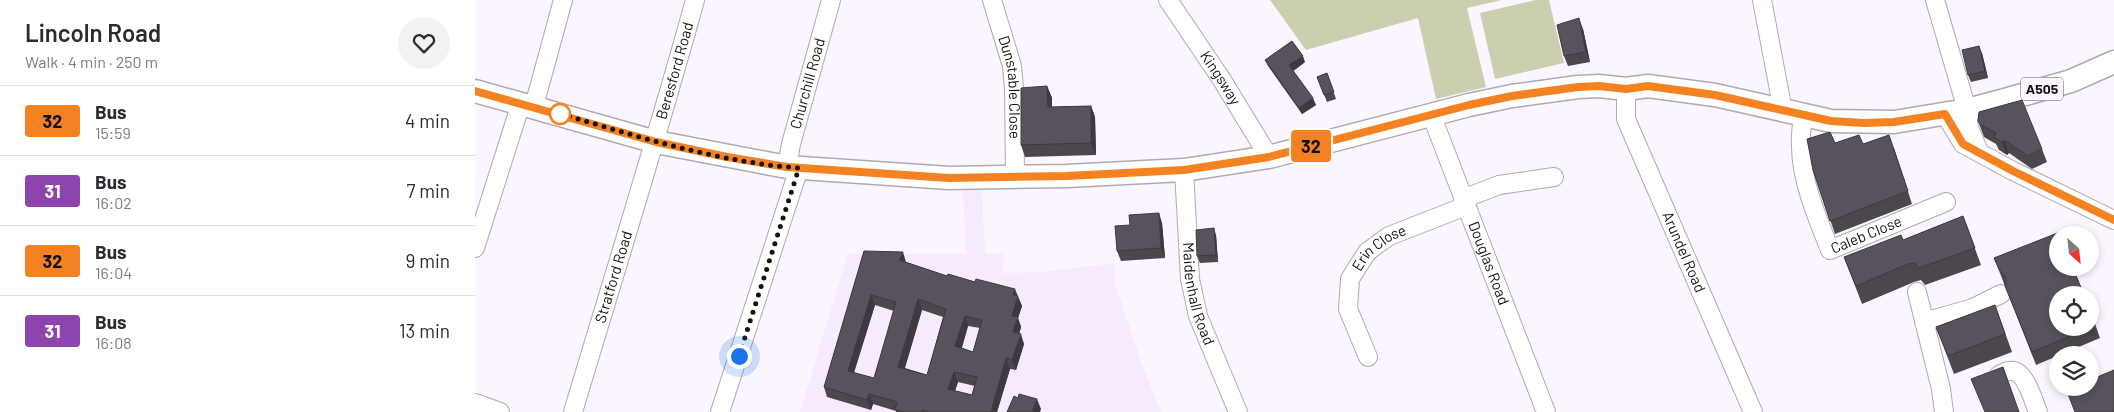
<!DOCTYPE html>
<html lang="en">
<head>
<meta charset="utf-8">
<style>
  body { margin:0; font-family:Barlow,sans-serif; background:#f2f2f3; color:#2b2b33; height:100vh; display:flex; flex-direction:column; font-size:19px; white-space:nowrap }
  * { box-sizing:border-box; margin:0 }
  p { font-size:16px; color:#7c7c81 }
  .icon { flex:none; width:28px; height:28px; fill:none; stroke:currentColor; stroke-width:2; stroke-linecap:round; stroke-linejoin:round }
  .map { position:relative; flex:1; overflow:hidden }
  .side { display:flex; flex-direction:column; background:#fff; width:475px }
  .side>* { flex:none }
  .badge { padding:0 10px; border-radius:4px; font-size:18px; line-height:32px }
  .needle { width:32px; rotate:153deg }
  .buttons { position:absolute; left:1574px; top:226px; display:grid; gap:10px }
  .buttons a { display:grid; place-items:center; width:50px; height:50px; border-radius:50%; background:#fff; box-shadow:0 2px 8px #0003; font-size:25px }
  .you { position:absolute; width:25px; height:25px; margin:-12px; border:4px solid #fff; border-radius:50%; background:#1a73e8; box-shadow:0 0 0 8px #1a73e833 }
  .map>.badge { position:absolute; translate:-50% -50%; box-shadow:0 0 0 2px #fff }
  .round { display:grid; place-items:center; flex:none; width:52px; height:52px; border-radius:26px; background:#f2f2f3 }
  .summary { display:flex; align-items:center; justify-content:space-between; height:85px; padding:0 25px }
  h1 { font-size:24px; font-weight:600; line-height:38px }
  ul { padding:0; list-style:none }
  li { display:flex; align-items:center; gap:15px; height:70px; padding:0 25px; border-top:1px solid #e1e1e2 }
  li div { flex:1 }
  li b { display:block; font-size:19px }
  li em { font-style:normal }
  li .badge { min-width:55px; font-weight:700; text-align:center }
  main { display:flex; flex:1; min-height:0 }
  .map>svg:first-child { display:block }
  .built { fill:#f6ebfd }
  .green { fill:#cccfaf }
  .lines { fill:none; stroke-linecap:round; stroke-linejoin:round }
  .minor-casing { stroke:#afa9b3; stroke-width:20 }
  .major-casing { stroke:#afa9b3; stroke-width:25 }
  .minor { stroke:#fff; stroke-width:18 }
  .major { stroke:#fff; stroke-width:22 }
  .wall { fill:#4c474f; fill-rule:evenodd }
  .shaded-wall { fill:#3e3940 }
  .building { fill:#58525c; stroke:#3e3940; fill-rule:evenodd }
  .line-casing { stroke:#fff; stroke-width:11 }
  .line { stroke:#f58220; stroke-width:8 }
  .walk { stroke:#131114; stroke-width:5; stroke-dasharray:0 9 }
  .stop-dot { fill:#fff; stroke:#f58220; stroke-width:2.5 }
  .labels { text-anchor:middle; stroke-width:5; stroke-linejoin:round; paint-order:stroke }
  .shield { fill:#faf5fe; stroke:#58555a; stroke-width:1 }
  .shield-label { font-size:14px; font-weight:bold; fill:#131114 }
  .street-label { font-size:15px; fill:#131114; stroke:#faf5fe }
</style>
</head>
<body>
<main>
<section class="side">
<div class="summary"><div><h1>Lincoln Road</h1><p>Walk · 4 min · 250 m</p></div><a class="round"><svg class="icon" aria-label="heart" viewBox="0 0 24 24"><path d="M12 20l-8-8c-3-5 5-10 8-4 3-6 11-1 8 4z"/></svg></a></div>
<ul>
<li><span class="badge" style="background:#f58220;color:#111">32</span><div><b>Bus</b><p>15:59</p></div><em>4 min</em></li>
<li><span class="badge" style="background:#8e44ad;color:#fff">31</span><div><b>Bus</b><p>16:02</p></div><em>7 min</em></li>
<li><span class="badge" style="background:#f58220;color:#111">32</span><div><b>Bus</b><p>16:04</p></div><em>9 min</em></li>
<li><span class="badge" style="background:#8e44ad;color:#fff">31</span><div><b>Bus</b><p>16:08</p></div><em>13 min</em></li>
</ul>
</section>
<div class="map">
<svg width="1639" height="412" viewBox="0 0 1639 412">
  <rect width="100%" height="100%" fill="#faf5fe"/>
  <path class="built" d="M488,189H507L510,254H529L528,273L567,272L639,263L640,283L665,359L686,412H325L373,254H491Z"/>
  <path class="green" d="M795,0H1027L992,8L1011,87L961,99L943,18L831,50Z
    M1061,0H1074L1089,63L1020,79L1005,13Z"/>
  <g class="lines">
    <g class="minor-casing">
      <g id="minor">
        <path id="s1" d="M517,0L537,66L539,88L540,177"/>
        <path id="s2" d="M693,0L747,80L794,157"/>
        <path d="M1287,0L1308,111"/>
        <path d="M1460,0L1492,110L1494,128L1504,152"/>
        <path id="s3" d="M1151,89V119L1278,412"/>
        <path d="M59,106L88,0"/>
        <path id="s4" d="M956,114L1071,412"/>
        <path d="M1470,114L1488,144L1538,171L1639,220"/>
        <path id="s5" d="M1328,116C1327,126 1325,136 1326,147C1326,180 1343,220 1355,250L1471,202"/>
        <path id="s6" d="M312,167L316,144L356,0"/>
        <path id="s7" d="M709,170L715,279L723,316L763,412"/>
        <path d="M988,199L1024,185L1079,177"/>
        <path d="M0,248L46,103"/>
        <path d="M1442,292L1466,389L1469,412"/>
        <path d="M1449,322L1498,308L1526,294"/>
        <path id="s8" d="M893,357L873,309L875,279L892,252L914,236L991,206"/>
        <path d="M1523,376C1526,374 1531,371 1534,371C1550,368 1558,400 1563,412"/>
        <path d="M0,403L25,412"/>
        <path id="s9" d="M98,412C139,275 182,138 220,0"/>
        <path d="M245,412L324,168"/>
      </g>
    </g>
    <g class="major-casing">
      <path id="major" d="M0,91L181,142L312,167L474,178L592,176L709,170L794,157L994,105L1037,96L1103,87L1124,86L1151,89L1173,86L1240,95L1356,121L1419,122L1492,110L1533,99L1596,81L1639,62"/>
    </g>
    <use href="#minor" class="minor"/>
    <use href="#major" class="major"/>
  </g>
  <path class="wall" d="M1108,29L1115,62L1093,66L1089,56Z
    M1507,53L1513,78L1496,82L1493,75Z
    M790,60L830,62L818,71L841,105L827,114L793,66Z
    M852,73L861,99L852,102L842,77Z
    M572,86L577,98V107L616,106L620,117L621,155L550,157L546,145Z
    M1503,121L1567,149L1572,162L1557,169L1534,153L1532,155L1524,150L1521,144L1509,137Z
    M1360,143L1388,144L1419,148L1437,204L1360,234L1338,170Z
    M1488,216L1506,265L1450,285L1446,280L1439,282L1387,304L1369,257L1428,240Z
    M687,223L690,258L646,261L642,251Z
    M741,235L743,262L725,263L722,256Z
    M389,251L431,262L472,276L542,295L547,306L543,318L546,327L544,334L549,344L541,370L535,369L522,412H421V411L398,404L396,410L352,397L349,387ZM400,305L419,311L399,378L379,373ZM447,310L468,317L452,375L430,368ZM493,326L505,328L498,352L487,348ZM483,382L500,386L497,395L480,391Z
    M1519,258L1582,328H1615V310L1625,338L1561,365Z
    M1520,305L1537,352L1479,374L1461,327Z"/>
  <path class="shaded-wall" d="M1104,18L1108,29L1115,62L1111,52Z
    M1504,46L1507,53L1513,78L1510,71Z
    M828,56L830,62L817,72L814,65Z
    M572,86L577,98V118L573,107Z
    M838,98L841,105L827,114L824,108Z
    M616,106L620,117L621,155L616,143Z
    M1529,140L1534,153L1532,155L1527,142Z
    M684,213L687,223L690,258L686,248Z
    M739,228L741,235L743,262L741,255Z
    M428,252L431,262L428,271L424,260Z
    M540,289L547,306L543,318L546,327L542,342L538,332L537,316L538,295Z
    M396,295L400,305L376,381L373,371Z
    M443,299L447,310L427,377L423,367Z
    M490,316L493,326L484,356L480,346Z
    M546,334L549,344L541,370L537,360Z
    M531,358L535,369L522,412H516Z
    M479,372L483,382L477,399L473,389Z
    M394,394L398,404L396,410L392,400Z
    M562,399L566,409L565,412H557Z"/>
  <path class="building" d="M1104,18L1111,52L1089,56L1082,25Z
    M817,41L828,56L814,65L838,98L824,108L790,60Z
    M1504,46L1510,71L1493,75L1487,50Z
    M852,73L859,92L849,95L842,77Z
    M572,86L573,107L616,106V143L546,145V88Z
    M1547,100L1567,149L1553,156L1529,140L1527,142L1519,137L1521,133L1505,124L1503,121L1504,112Z
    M1355,132L1360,143L1384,135L1388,144L1414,135L1433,191L1355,221L1338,170L1332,139Z
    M684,213L686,248L642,251L640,226L655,225L654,215Z
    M1488,216L1500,248L1444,268L1440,263L1433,264L1381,286L1369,257L1426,235L1428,240Z
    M739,228L741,255L722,256L721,230Z
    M1585,232L1586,235H1582V268H1598L1609,295H1582V328H1614L1557,352L1530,286L1531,277L1525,271L1519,258Z
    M389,251L428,252L424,260L472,276L473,274L500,282L501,279L540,289L538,295L543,296L537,316L543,317L538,332L546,334L537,360L531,358L516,412H454L448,410L447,412H429L420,409L422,402L394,394L392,400L349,387ZM396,295L421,302L399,378L373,371ZM443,299L471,309L452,375L423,367ZM490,316L507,320L498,352L480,346ZM479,372L502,377L497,395L473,389Z
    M1520,305L1530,334L1473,356L1461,327Z
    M1615,310L1620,325L1615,327Z
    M1528,367L1544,412H1510L1496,379Z
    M1639,370V412H1600L1591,389L1596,388H1615V380Z
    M544,394L562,399L557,412H532L539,396L543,398Z"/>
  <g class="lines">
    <g class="line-casing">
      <path id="line" d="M0,91L181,142L252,157L312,167L474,178L592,176L709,170L794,157L994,105L1037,96L1103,87L1124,86L1151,89L1173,86L1240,95L1356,121L1389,123L1419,122L1470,114L1488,144L1538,171L1639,220"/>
    </g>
    <use href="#line" class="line"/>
    <path class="walk" d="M85,114L77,111C156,135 242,162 324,168L264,356"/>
  </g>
  <circle class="stop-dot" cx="85" cy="114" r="10"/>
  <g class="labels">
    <rect class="shield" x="1546" y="77.5" width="42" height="23" rx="4"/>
    <g class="shield-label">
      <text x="1567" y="94">A505</text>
    </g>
    <g class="street-label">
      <text dy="5" stroke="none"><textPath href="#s9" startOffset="356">Beresford Road</textPath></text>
      <text dy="5" stroke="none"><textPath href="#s2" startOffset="94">Kingsway</textPath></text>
      <text dy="5" stroke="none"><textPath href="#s6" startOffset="86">Churchill Road</textPath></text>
      <text dy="5" stroke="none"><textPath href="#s1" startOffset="90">Dunstable Close</textPath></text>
      <text dy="5" stroke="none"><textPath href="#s5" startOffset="178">Caleb Close</textPath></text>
      <text dy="5" stroke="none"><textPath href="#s8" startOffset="126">Erin Close</textPath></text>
      <text dy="5" stroke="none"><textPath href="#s3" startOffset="175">Arundel Road</textPath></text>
      <text dy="5" stroke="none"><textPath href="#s4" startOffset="160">Douglas Road</textPath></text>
      <text dy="5" stroke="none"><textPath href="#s9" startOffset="141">Stratford Road</textPath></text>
      <text dy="5" stroke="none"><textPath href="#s7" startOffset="125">Maidenhall Road</textPath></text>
    </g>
  </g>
</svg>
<div class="buttons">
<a><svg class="needle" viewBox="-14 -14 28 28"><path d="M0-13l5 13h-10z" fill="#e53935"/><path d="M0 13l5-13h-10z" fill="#7c7c81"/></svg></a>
<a><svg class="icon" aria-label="locate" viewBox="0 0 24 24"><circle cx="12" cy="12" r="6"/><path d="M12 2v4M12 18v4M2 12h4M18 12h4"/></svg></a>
<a><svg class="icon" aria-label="layers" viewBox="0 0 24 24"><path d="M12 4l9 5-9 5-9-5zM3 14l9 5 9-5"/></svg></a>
</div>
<div class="you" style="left:264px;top:356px"></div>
<b class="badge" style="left:836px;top:146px;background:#f58220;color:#111">32</b>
</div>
</main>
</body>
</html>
